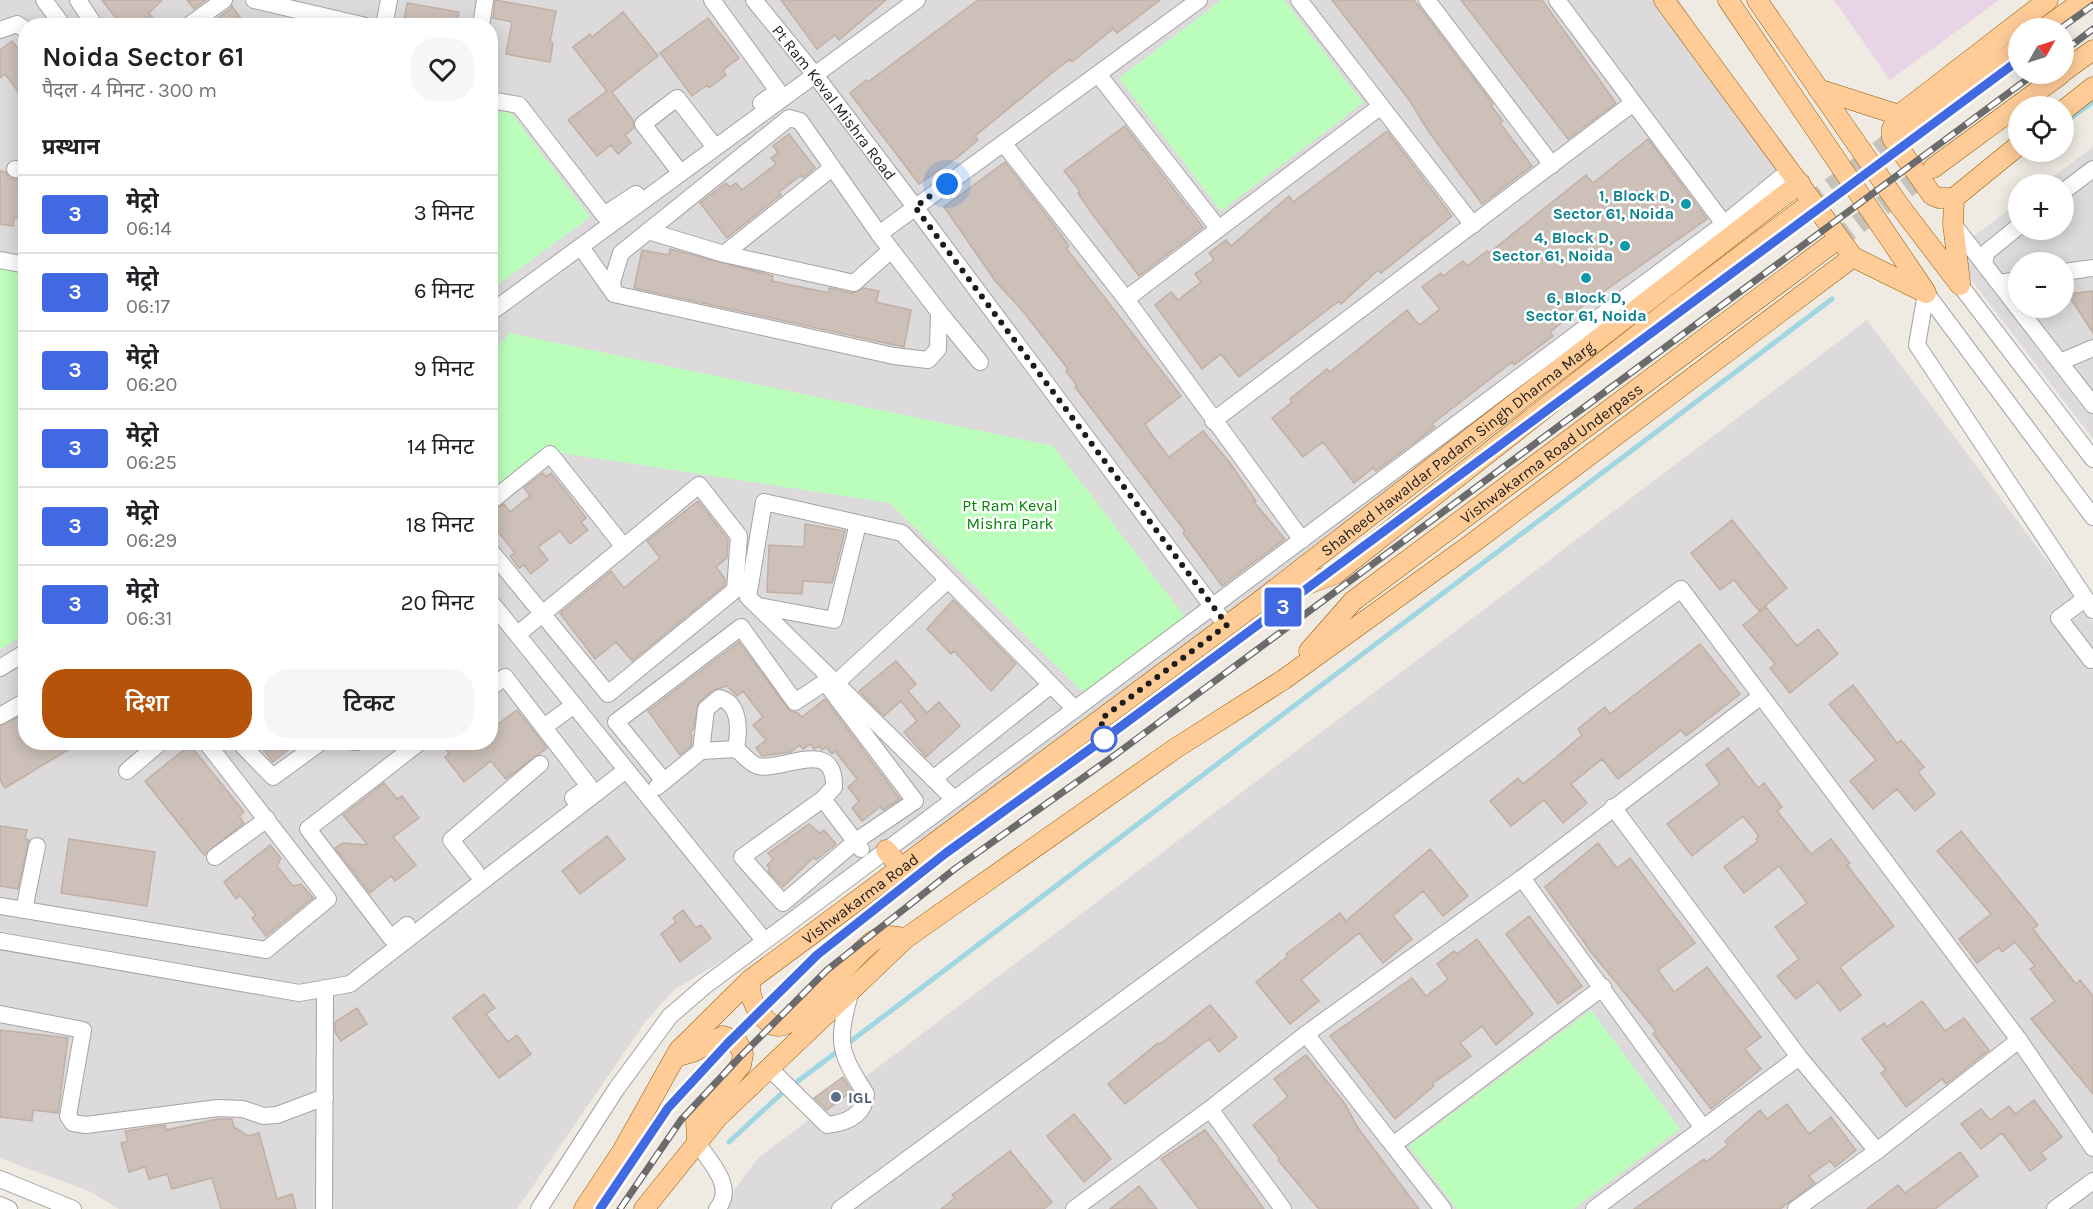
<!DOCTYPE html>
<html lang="hi">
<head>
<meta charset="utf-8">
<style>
  body { margin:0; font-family:Karla,"Noto Sans Devanagari",sans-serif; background:#f6f6f6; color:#202124; height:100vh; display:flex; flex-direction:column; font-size:22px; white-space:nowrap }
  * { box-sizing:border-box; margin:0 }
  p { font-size:20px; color:#757577 }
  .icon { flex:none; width:33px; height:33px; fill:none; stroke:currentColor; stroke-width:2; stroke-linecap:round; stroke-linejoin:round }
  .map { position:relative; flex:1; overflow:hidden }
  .panel { position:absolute; left:18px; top:18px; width:480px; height:732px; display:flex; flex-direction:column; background:#fff; border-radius:24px; box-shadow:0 3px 15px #0003 }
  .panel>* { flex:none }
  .badge { padding:0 12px; border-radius:4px; font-size:21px; line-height:39px }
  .needle { width:39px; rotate:51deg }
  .buttons { position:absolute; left:2008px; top:18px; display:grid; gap:12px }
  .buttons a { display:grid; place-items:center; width:66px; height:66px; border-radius:50%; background:#fff; box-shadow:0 3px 15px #0003; font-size:30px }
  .you { position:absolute; width:30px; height:30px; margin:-15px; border:4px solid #fff; border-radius:50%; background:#1a73e8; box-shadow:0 0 0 9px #1a73e833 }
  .map>.badge { position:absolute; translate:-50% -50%; box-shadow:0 0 0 3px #fff }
  h2 { padding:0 24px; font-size:22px; line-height:54px }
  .round { display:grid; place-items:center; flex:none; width:63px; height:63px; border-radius:24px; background:#f6f6f6 }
  .summary { display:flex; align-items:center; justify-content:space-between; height:102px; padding:0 24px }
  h1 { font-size:28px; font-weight:600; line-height:45px }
  .primary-button { display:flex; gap:12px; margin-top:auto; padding:12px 24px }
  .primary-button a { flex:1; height:69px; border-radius:24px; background:#b45309; color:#fff; font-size:24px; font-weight:600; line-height:69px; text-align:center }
  .primary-button a+a { background:#f6f6f6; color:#202124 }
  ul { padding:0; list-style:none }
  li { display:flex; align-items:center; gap:18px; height:78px; padding:0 24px; border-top:2px solid #e0e0e0 }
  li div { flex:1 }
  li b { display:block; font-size:22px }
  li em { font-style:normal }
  li .badge { min-width:66px; font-weight:700; text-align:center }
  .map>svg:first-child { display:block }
  .residential { fill:#dcdada; fill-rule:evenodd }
  .industrial { fill:#e9d4e7 }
  .park { fill:#bbfebc }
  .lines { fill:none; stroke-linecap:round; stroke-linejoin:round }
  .stream { stroke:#9fd6e1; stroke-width:5 }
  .building { fill:#ccc0b8; stroke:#c2afa4; stroke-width:1.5 }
  .major-tunnel { stroke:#c5c1bb; stroke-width:20; stroke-dasharray:20 10; stroke-linecap:butt }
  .minor-casing { stroke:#a4a4a4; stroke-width:18 }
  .major-casing { stroke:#975b00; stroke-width:21 }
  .minor { stroke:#fff; stroke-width:16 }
  .major { stroke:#ffcc98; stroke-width:20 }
  .rail-casing { stroke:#6b6b6b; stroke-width:7 }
  .rail { stroke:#fff; stroke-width:4.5; stroke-dasharray:14; stroke-linecap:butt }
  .line-casing { stroke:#fff; stroke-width:14 }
  .line { stroke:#4169e1; stroke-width:9 }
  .walk { stroke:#1d1d1d; stroke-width:6; stroke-dasharray:0 10.8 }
  .culture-dot { fill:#0f9aa8; stroke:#fff; stroke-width:2 }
  .stop-dot { fill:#fff; stroke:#4169e1; stroke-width:3 }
  .service-dot { fill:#5c6f8a; stroke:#fff; stroke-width:2 }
  .labels { text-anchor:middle; stroke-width:5; stroke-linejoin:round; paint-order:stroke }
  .street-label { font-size:16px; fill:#1d1d1d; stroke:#fff }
  .culture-label { font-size:16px; font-weight:bold; fill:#0d838f; stroke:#fff; text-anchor:end }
  .park-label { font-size:16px; fill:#038405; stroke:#fff }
  .service-label { font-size:16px; font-weight:bold; fill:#4e5e75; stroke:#fff; text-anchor:start }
</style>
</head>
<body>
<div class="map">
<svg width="2093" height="1209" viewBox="0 0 2093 1209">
  <rect width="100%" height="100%" fill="#efeae2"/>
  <path class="residential" d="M0,0H1679L1772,142L1777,179L1412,478L940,828L674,990L645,1022L517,1209H119L89,1191L0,1158ZM26,26H490V742H26Z
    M2093,147V439L1951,253L2019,202V230H2064V184H2043ZM2019,262H2064V308H2019Z
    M1867,320L2093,622V1209H720L758,1158Z"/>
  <path class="industrial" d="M1834,0H1999L1890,80Z"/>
  <path class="park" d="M1222,0H1284L1363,103L1221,211L1119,78Z
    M490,110L511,113L590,217L491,290Z
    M0,267L26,271L25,634L0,650Z
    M509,333L1053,446L1185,617L1084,693L890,503L542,450L491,489V355Z
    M1591,1010L1680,1129L1573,1209H1457L1409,1146Z"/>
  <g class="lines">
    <path class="stream" d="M2064,123L2093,102
      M729,1142L781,1094L1832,299"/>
  </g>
  <path class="building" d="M102,0H162L149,13L159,26H122Z
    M187,0H206L194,9Z
    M495,0L556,11L550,42L553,43L550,62L506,54L512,22L493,18Z
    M781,0H886L839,40L835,35L817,49Z
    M978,0H1160L1117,33L1113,29L1072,62L1070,59L1052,73L975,136L978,140L958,157L919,184L850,93L866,80L868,82Z
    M1332,0H1414L1493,104L1491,106L1503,121L1500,123L1532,166L1482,204L1429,132L1410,101Z
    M1461,0H1542L1616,103L1568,139Z
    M407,3L459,12L456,26H403Z
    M232,6L246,26H207L230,9Z
    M623,12L658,56L612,92L633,120L634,128L625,135L631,143L618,154L611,145L597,156L568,120L607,91L573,47L590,34L592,37Z
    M708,18L739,58L723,70L726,75L709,88L707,85L692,96L660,53Z
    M12,41L26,59V102L5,74L0,78V50Z
    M1125,126L1203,227L1139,276L1090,211L1078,193L1080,191L1064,171Z
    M1387,131L1452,216L1381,273L1378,270L1341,304L1339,301L1239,377L1221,354L1202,369L1155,305L1171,292L1178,300L1201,282L1195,274L1214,260L1209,253L1226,240L1231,246L1289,196L1293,202Z
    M789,134L815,168L803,178L801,175L779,192L781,195L727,238L700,203L726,183L730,187L736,183L742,190L776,164L771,158L778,153L773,146Z
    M1648,139L1707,219L1590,301L1550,332L1553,336L1514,365L1512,362L1432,424L1435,427L1376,471L1373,468L1354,483L1323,442L1303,457L1272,418L1292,402L1290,399L1327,369L1330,372L1407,310L1419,325L1440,309L1422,287L1441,273L1443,276L1463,261L1467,266L1487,251L1489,253L1586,175L1593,183Z
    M1005,162L1054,225L1069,246L1066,248L1181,396L1145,424L1152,435L1169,457L1203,431L1230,463L1256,501L1254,502L1285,539L1222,586L1183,533L1185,531L1075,387L1077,386L1066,371L1068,369L1022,310L996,282L944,207Z
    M0,171L5,172L9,178L20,180L18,192L26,193V219L14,218L13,226L0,224Z
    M670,249L773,276L772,281L829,293V288L852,293L864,288L879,291L876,302L911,310L904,347L634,288L642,250L669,255Z
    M2093,291V333L2068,294Z
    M543,473L546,477L551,473L564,489L586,518L581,522L588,530L570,544L560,531L538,547L548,560L531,574L524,565L519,568L510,556L515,553L498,532L490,539V512L504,504L510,512L530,496L524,488Z
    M698,501L728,539L727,558L716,567L725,579V585L632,661L616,642L595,659L560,613L611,571L624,588L660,558L647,541Z
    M1732,520L1787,588L1759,611L1734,580L1720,590L1691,553Z
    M805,524L845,531L832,583L803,581L802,594L767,592L769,545L804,547Z
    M953,600L1016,664L991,691L954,651L951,654L927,629Z
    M1766,607L1797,646L1818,629L1838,654L1790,693L1770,668L1775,664L1743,625Z
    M739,642L790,711L798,713L802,717L825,699L900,799L883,810L880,807L862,821L852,808L859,801L848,787L857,779L835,751L832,754L826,747L822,750L819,746L814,749L810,744L803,749L799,745L791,752L762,756L756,748L766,740L753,725L763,717L743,691L737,696L727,686L713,690L699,702L693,730L690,732L692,735L691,746L680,755L648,711Z
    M1700,644L1740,694L1686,736L1681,730L1618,779L1602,759L1571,784L1587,803L1563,823L1544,800L1511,826L1490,801L1518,778L1523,784L1555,758L1582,735L1578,729L1605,707L1610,714Z
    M896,661L916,684L908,691L927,713L939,702L960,726L926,757L904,732L917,721L901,701L884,716L859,691Z
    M1853,685L1897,743L1901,740L1924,767L1918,772L1935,794L1915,811L1897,789L1873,809L1850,781L1876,760L1829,704Z
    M517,710L547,748L506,779L491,761L464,782L445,757L449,754L441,742H490V730Z
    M26,713V742H81L5,788L0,780V726Z
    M257,742H297L273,762Z
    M190,745L244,812L239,816L244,823L204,855L145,781Z
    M1728,748L1758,788L1764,783L1782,807L1777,811L1811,854L1831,839L1850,863L1847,865L1894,926L1840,967L1861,995L1840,1011L1818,982L1796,999L1777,976L1799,959L1775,927L1807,903L1779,866L1744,893L1724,867L1758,841L1756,839L1759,836L1743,816L1692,856L1667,824L1720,784L1706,765Z
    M384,783L397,799L402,796L419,818L393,837L416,865L395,881L391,876L370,893L335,848L343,843L368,845L343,815Z
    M809,824L820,833L824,830L836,844L816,860L814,857L783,887L768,871L770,869L767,865L773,859L768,853Z
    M0,826L27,830L25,839L29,840L18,889L0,886Z
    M1961,831L2038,925L2033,929L2076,984L2080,980L2093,996V1094L2031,1019L2055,1001L2030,969L2035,966L2015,942L2002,952L1999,947L1977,963L1959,939L1991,914L1937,851Z
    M607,836L625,859L580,894L562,871Z
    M69,839L155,852L147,906L61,893Z
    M1598,843L1617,868L1630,858L1695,943L1658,970L1674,992L1707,967L1761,1037L1745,1049L1761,1069L1711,1109L1653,1034L1656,1031L1591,952L1545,887Z
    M270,845L281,858L277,866L293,886L301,884L313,898L266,936L252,918L256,915L240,895L236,899L224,882Z
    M1430,849L1468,896L1443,916L1423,891L1393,916L1412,939L1383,963L1359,933L1301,980L1319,1001L1290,1024L1256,982L1288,956L1286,954L1340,913L1346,921Z
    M683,910L696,928L701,925L711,938L680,962L661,934L676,922L673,918Z
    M1529,916L1582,986L1558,1004L1506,934Z
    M1477,939L1533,1014L1496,1045L1482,1026L1460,1043L1471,1056L1432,1084L1434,1086L1395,1119L1330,1036L1412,978L1426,996L1448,979L1437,964L1454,951L1457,954Z
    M484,994L495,1008L486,1014L508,1042L517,1035L531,1054L499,1078L453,1018Z
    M1922,1001L1945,1031L1964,1018L1989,1050L1946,1084L1942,1079L1906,1107L1881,1073L1886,1070L1862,1039L1884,1023L1887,1027Z
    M1210,1005L1237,1037L1219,1052L1209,1039L1125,1104L1108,1084L1158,1043L1160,1044Z
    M357,1008L367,1024L341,1041L335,1032V1022Z
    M0,1030L68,1038L58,1113L33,1110L32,1121L0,1117Z
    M1306,1055L1345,1104L1358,1128L1419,1209H1319L1278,1160L1280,1159L1253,1125L1288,1097L1274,1079Z
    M843,1077L852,1091L827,1110L814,1098Z
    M2034,1100L2062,1137L2041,1153L2046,1159L2030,1171L2002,1133L1981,1149L1961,1124L1981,1109L1990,1120L2009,1106L2015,1114Z
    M1787,1104L1809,1134L1831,1117L1856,1150L1835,1167L1830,1161L1809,1176L1815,1183L1780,1209H1634L1704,1159L1706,1162L1728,1145L1725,1141L1760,1110L1767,1119Z
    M1074,1114L1111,1159L1084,1182L1047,1136Z
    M218,1119H232L234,1127L248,1136L259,1133L277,1199L292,1194L296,1209H221L212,1178L172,1189L167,1174L149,1179L145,1167L129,1172L121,1143L128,1141L125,1131L165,1125L166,1130Z
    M1205,1130L1245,1183L1264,1209H1199L1161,1159Z
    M1010,1151L1052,1202L1044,1209H941L955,1198L952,1195Z
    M1960,1152L1978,1176L1935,1209H1867L1898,1185L1905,1193Z
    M1139,1186L1157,1209H1110Z"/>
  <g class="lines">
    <path class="major-tunnel" d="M1807,206L1905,131
      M1834,242L1933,168"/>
    <g class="minor-casing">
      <g id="minor">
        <path d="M44,0L63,26"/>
        <path d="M78,0L95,26"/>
        <path d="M254,0L366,26"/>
        <path d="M712,0L778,91L761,103"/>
        <path id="s1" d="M754,0L815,75L915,207L1226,625"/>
        <path d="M1299,0L1473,225"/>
        <path d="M1427,0L1552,165"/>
        <path d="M1557,0L1724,224"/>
        <path d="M188,26L224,0"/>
        <path d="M384,26L389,0"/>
        <path d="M481,26L485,0"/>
        <path d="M0,30L17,24L26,30"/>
        <path d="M1098,74L1218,228"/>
        <path d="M490,100L519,105L604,215L636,194"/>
        <path d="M1004,144L1126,299L1302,540"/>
        <path d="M676,167L643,124L677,98L711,142"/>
        <path d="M15,169L26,170"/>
        <path d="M2064,191L2093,169"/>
        <path d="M1953,224L2093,405"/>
        <path d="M648,231L724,254L854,283L891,250"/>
        <path d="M879,234L1199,0"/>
        <path d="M581,247L614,294L894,356L928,360L938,349L939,312L879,234L800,121L789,118L621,253L612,282L614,294"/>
        <path d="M724,254L832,168"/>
        <path d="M0,260L26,265"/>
        <path d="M1984,263L1987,252L2019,226"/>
        <path d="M2064,272L2093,268"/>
        <path d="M1999,283L2019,280"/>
        <path d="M1960,285L2093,459"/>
        <path d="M1926,293L1917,345L2093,610"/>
        <path d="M1926,293L2093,517"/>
        <path d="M1126,299L1381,106"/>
        <path d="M939,312L980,362"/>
        <path d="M490,313L917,0"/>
        <path d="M2060,362L2093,348"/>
        <path d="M1213,421L1633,103"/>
        <path d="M490,502L550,454L624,547"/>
        <path d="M490,550L608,694L735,590L739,536L699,485L518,634"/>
        <path d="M2085,599L2059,618L2091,660L2093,659"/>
        <path d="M490,601L763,939"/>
        <path d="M758,606L834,620L858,524"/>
        <path d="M0,668L26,652"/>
        <path d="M836,683L948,580"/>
        <path d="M490,688L505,677L589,786L573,798"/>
        <path d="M0,716L26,701"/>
        <path d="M544,727L574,705"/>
        <path d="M239,742L273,777L321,742"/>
        <path d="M353,742H357"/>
        <path d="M701,751L736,749C743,754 750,764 758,766C782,772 835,736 834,787L823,799L861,849"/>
        <path d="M127,771L161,742"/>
        <path d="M933,779L1051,685"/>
        <path d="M664,781L616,722L741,627L795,702L825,682L915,801L856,841L783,903L742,857L823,799"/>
        <path d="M657,787L701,751L706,709L719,698C741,703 739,732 736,749"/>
        <path d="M954,799L748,597L764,502L902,533L1075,709"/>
        <path d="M1613,807L1799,1057L1877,1151"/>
        <path d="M215,857L267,819"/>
        <path d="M476,872L451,840L540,764"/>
        <path d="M1522,878L1703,1128"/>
        <path d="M0,906L266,950L328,899L206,742"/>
        <path d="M24,910L37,846"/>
        <path d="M407,925L391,938L308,829L420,742"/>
        <path d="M0,941L299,993L350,984L626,770"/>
        <path d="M0,1014L83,1030L68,1116L73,1123L86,1125L218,1108L243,1109L263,1116L277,1115L325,1097"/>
        <path d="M1306,1034L1443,1209"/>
        <path d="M769,1068L827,1125C846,1123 864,1116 866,1094C837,1049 837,1042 851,990"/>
        <path d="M1210,1109L1283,1209"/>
        <path d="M697,1143C710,1162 736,1187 717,1209"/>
        <path d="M1393,1145L1603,987"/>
        <path d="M0,1179L73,1209"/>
        <path d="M0,1205L9,1209"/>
        <path d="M324,1209L325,988"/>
        <path d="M539,1209L617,1088L670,1016L706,985L1724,224L1790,170"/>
        <path d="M840,1209L1681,589L2019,1040L2093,1148"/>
        <path d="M1074,1209L1210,1109L1306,1034L1522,878L1760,697"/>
        <path d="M1594,1209L1799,1057"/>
        <path d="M1796,1209L1877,1151L2019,1040"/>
        <path d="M2055,1209L2093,1181"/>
      </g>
    </g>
    <g class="major-casing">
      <g id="major">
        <path d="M1664,0L1853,257L1926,293"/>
        <path d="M1728,0L1925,291"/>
        <path d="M1757,0L1899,205L1960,285"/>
        <path d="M2045,28L2084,0"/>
        <path d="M2064,71L2093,50"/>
        <path d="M1818,89L1899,115"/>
        <path d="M2064,110L2093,87"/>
        <path d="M1905,131L2019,48"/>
        <path d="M1933,168L2061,74"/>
        <path d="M1954,198H1939L1932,195L1892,138V129L1899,115L2048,0"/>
        <path d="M1960,282L1953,224L1954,198L2019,145"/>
        <path d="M1275,596L1335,574L1674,306L1807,206"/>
        <path id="s2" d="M1309,651L1353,601L1834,242"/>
        <path d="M886,850L901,868"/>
        <path d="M750,980C749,993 752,1004 761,1014C766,1020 770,1026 779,1026C802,1026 851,955 875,940C885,933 895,937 906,938"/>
        <path d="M679,1056L693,1052L723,1036L737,1041L743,1054L741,1065L696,1120L697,1143"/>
        <path id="s3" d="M584,1209L623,1150L679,1050L750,980L1256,604L1800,183"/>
        <path d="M644,1209L718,1117L906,938L1176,748L1283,680L1470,545L1853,257"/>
      </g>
    </g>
    <use href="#minor" class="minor"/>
    <use href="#major" class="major"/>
    <g class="rail-casing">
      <path id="rail" d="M2061,28L2093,5
        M2064,51L2093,29
        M600,1209L668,1108L727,1044L817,955L946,853L1104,739L2019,60
        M620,1209L681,1120L739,1058L827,970L956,868L1115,755L2034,74"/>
    </g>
    <use href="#rail" class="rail"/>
  </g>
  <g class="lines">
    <g class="line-casing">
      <path id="line" d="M600,1209L668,1108L727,1044L817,955L946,853L1104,739L2019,60"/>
    </g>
    <use href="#line" class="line"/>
    <path class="walk" d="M947,184L915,207L1227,625L1101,719L1104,739"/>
  </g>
  <g class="culture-dot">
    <circle cx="1686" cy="204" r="6"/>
    <circle cx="1625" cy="246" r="6"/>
    <circle cx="1586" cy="278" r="6"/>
  </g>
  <circle class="stop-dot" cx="1104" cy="739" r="12"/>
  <circle class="service-dot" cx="836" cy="1097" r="6"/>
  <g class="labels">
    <g class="street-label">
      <text dy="6" stroke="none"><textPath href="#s1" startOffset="130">Pt Ram Keval Mishra Road</textPath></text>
      <text dy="6" stroke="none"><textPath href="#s3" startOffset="1170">Shaheed Hawaldar Padam Singh Dharma Marg</textPath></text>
      <text dy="6" stroke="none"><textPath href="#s2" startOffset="314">Vishwakarma Road Underpass</textPath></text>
      <text dy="6" stroke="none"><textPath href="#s3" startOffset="422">Vishwakarma Road</textPath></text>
    </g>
    <g class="culture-label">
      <text x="1674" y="201">1, Block D,<tspan x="1674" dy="18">Sector 61, Noida</tspan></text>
      <text x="1613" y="243">4, Block D,<tspan x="1613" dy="18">Sector 61, Noida</tspan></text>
      <text x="1586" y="303" text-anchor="middle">6, Block D,<tspan x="1586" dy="18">Sector 61, Noida</tspan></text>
    </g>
    <g class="park-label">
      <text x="1010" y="511">Pt Ram Keval<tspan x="1010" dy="18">Mishra Park</tspan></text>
    </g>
    <g class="service-label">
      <text x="848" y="1103">IGL</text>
    </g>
  </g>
</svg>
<div class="buttons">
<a><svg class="needle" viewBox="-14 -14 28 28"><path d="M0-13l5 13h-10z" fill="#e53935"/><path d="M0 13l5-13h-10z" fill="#757577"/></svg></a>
<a><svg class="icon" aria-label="locate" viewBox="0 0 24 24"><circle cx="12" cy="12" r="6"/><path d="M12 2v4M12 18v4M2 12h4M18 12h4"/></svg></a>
<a>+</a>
<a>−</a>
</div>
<div class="you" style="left:947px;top:184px"></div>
<b class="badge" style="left:1283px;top:607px;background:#4169e1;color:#fff">3</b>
<section class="panel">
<div class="summary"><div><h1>Noida Sector 61</h1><p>पैदल · 4 मिनट · 300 m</p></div><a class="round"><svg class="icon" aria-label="heart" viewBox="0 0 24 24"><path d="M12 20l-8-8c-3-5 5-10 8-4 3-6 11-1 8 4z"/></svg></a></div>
<h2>प्रस्थान</h2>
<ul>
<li><span class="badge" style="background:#4169e1;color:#fff">3</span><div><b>मेट्रो</b><p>06:14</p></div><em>3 मिनट</em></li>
<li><span class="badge" style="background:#4169e1;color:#fff">3</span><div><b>मेट्रो</b><p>06:17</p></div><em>6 मिनट</em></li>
<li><span class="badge" style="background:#4169e1;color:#fff">3</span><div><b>मेट्रो</b><p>06:20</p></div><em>9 मिनट</em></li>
<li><span class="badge" style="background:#4169e1;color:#fff">3</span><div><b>मेट्रो</b><p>06:25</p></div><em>14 मिनट</em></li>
<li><span class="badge" style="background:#4169e1;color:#fff">3</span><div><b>मेट्रो</b><p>06:29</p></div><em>18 मिनट</em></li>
<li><span class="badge" style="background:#4169e1;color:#fff">3</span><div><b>मेट्रो</b><p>06:31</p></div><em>20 मिनट</em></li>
</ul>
<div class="primary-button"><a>दिशा</a><a>टिकट</a></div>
</section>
</div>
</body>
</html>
